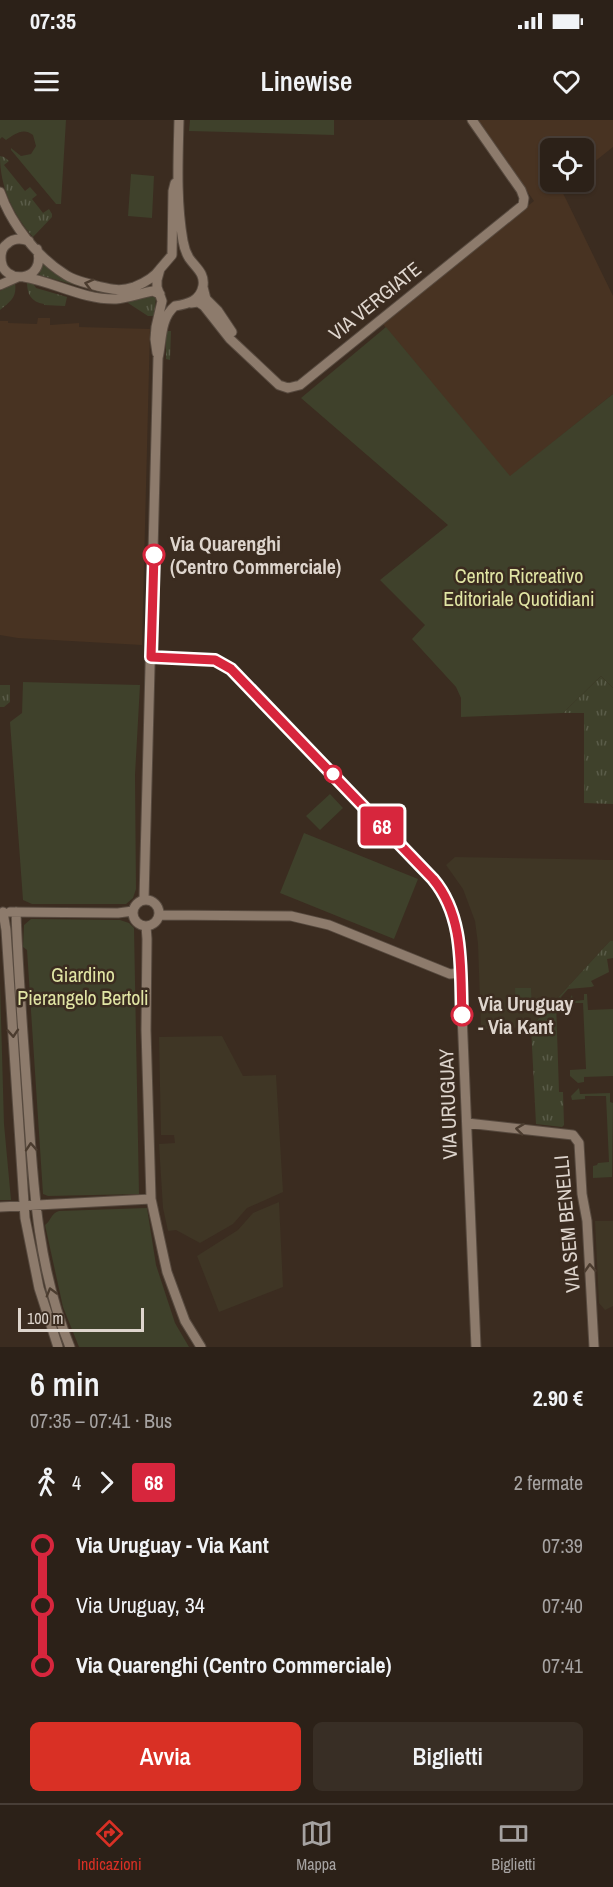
<!DOCTYPE html>
<html lang="it">
<head>
<meta charset="utf-8">
<style>
  body { margin:0; font-family:"Archivo Narrow",sans-serif; background:#382e25; color:#f1f3f6; height:100vh; display:flex; flex-direction:column; font-size:22px; white-space:nowrap }
  * { box-sizing:border-box; margin:0 }
  p { font-size:20px; color:#a6a3a2 }
  .icon { flex:none; width:33px; height:33px; fill:none; stroke:currentColor; stroke-width:2; stroke-linecap:round; stroke-linejoin:round }
  .map { position:relative; height:1227px; overflow:hidden }
  .sheet { display:flex; flex-direction:column; background:#2c2118; flex:1 }
  .sheet>* { flex:none }
  .badge { padding:0 12px; border-radius:4px; font-size:21px; line-height:39px }
  .controls { position:absolute; left:540px; top:18px; display:grid; gap:12px }
  .controls a { display:grid; place-items:center; width:54px; height:54px; border-radius:9px; background:#2c2118; box-shadow:0 2px 4px #0004,0 0 0 2px #483e37; font-size:30px }
  .scale { position:absolute; left:18px; bottom:15px; width:126px; box-sizing:border-box; padding-left:6px; border:3px solid #ded5cd; border-top:0; font-size:16px; line-height:21px; white-space:nowrap; color:#ded5cd; -webkit-text-stroke:4px #3b2c20; paint-order:stroke }
  .map>.badge { position:absolute; translate:-50% -50%; box-shadow:0 0 0 3px #fff }
  .legs { display:flex; align-items:center; gap:9px; height:66px; padding:0 30px; font-size:20px }
  .legs p { margin-inline-start:auto }
  .head { display:flex; align-items:center; justify-content:space-between; height:102px; padding:0 30px }
  h1 { font-size:33px; font-weight:600; line-height:45px }
  .primary-button { display:flex; gap:12px; margin-top:auto; padding:12px 30px }
  .primary-button a { flex:1; height:69px; border-radius:9px; background:#d93025; color:#fff; font-size:24px; font-weight:600; line-height:69px; text-align:center }
  .primary-button a+a { background:#382e25; color:#f1f3f6 }
  ul { padding:0 30px; list-style:none }
  li { display:flex; align-items:center; gap:21px; height:60px; font-size:22px }
  li i { display:grid; place-items:center; width:9px; height:100%; margin:0 8px; background:currentColor }
  li i::after { content:''; width:15px; height:15px; margin:-8px; border:4px solid; border-radius:50%; background:#2c2118 }
  li p { margin-inline-start:auto }
  li:first-child i { background:linear-gradient(#0000 50%,currentColor 0) }
  li:last-child i { background:linear-gradient(currentColor 50%,#0000 0) }
  .status { display:flex; justify-content:space-between; align-items:center; height:42px; padding:0 30px; background:#2c2118; direction:ltr }
  .status svg { height:16px; fill:currentColor }
  header { display:flex; justify-content:space-between; align-items:center; height:78px; padding:0 30px; background:#2c2118; font-size:27px; font-weight:600 }
  .tab-bar { display:flex; justify-content:space-around; align-items:center; height:84px; border-top:2px solid #483e37; background:#2c2118; font-size:16px; color:#a6a3a2 }
  .tab-bar a { display:grid; justify-items:center; gap:3px }
  .tab-bar .active { color:#d93025 }
  .map>svg:first-child { display:block }
  .built { fill:#483322 }
  .education { fill:#3f3625 }
  .grass { fill:url(#grass-tufts) }
  .green { fill:#3f412b }
  .lines { fill:none; stroke-linecap:round; stroke-linejoin:round }
  .minor-casing { stroke:#574a3f; stroke-width:11 }
  .minor { stroke:#8d7b6c; stroke-width:9 }
  .oneway { stroke:#4b3c2f }
  .line-1-casing { stroke:#fff; stroke-width:14 }
  .line-1 { stroke:#d7263d; stroke-width:9 }
  .stop-1-dot { fill:#fff; stroke:#d7263d; stroke-width:3 }
  .labels { text-anchor:middle; stroke-width:5; stroke-linejoin:round; paint-order:stroke }
  .street-label { font-size:20px; fill:#ded5cd; stroke:#3b2c20 }
  .stop-label { font-size:20px; font-weight:bold; fill:#ded5cd; stroke:#3b2c20; text-anchor:start }
  .park-label { font-size:20px; fill:#e1e5a4; stroke:#3b2c20 }
</style>
</head>
<body>
<div class="status"><b>07:35</b><svg viewBox="0 0 49 12"><path d="M0 12V9h3v3zM5 12V6h3v6zM10 12V3h3v9zM15 12V0h3v12zM26 1h20v11H26zM47 4h2v5h-2z"/></svg></div>
<header><svg class="icon" aria-label="menu" viewBox="0 0 24 24"><path d="M4 6h16M4 12h16M4 18h16"/></svg>Linewise<svg class="icon" aria-label="heart" viewBox="0 0 24 24"><path d="M12 20l-8-8c-3-5 5-10 8-4 3-6 11-1 8 4z"/></svg></header>
<div class="map">
<svg width="613" height="1227" viewBox="0 0 613 1227">
  <defs>
    <pattern id="grass-tufts" width="24" height="20" patternUnits="userSpaceOnUse" patternTransform="scale(1.5)"><rect width="24" height="20" fill="#3f412b"/><path d="M3 7l-1-3M5 7V3M7 7l1-3M15 17l-1-3M17 17v-4M19 17l1-3" fill="none" stroke="#5a5c49"/></pattern>
  </defs>
  <rect width="100%" height="100%" fill="#3b2c20"/>
  <path class="built" d="M477,0H613V27L584,50V28H550V62H570L561,69L613,176V274L510,357L382,203L430,163L534,81Z
    M38,198H50V205L79,203V207L150,209L142,525L18,518L0,515V201H8V203L37,204Z"/>
  <path class="education" d="M455,737L613,740V821H610L531,907L481,909L478,824L475,801L463,769L446,745Z
    M222,916L243,956L276,955L283,1072L247,1088L233,1104L200,1123L176,1110L168,1111L163,1088L159,1024L175,1023L174,1015H161L159,917Z
    M279,1082L283,1167L219,1192L197,1136L238,1110L253,1093Z
    M595,1101H613V1186L605,1190L599,1183Z"/>
  <path class="grass" d="M0,36L4,37L9,41L4,45L25,71L30,67L37,75L32,79L43,93L49,89L52,94V97L33,117C13,94 0,67 0,36Z
    M43,144L69,162L107,172L144,165L145,168L123,175L107,174L39,155Z
    M27,162L33,163L36,168L67,177L65,186L44,185V184C31,182 27,174 27,162Z
    M15,163C17,177 11,181 0,190V171Z
    M143,176H155L156,178L154,196H148L128,183L130,180Z
    M166,211H171L170,240L166,239Z
    M601,556L613,568V684L584,683V593H563Z
    M0,565H10V582L4,587H0Z
    M610,821H613V838L607,839L609,852L591,861L594,866L591,867L568,869L561,877L562,882H556L559,972H563L564,1005L562,1007L536,1004L531,907Z"/>
  <path class="green" d="M0,0H66L61,84H56L11,30V28L21,36L31,34L36,26L33,15C23,7 15,14 6,20L2,17L0,19Z
    M190,0H334V15L189,11Z
    M131,54L154,56L152,98L128,96Z
    M386,207L510,356L613,274V568L601,556L563,593L461,597V578L456,567L412,519L425,505L380,460L448,405L301,278Z
    M23,562L140,565L135,655L136,769L133,778L126,784H32L23,780L10,602L22,593Z
    M330,674L343,688L320,710L306,696Z
    M304,713L418,759L394,819L280,773Z
    M31,799L120,800L129,803L134,808L139,1074L48,1076L43,1074L27,830L23,827L24,805Z
    M0,862L4,1004L11,1080H0Z
    M515,868H531L532,891L516,892Z
    M584,874H587L588,890L613,889V956L584,957V962L578,963L570,956V950L586,949L583,883H568L572,875L573,881L584,880Z
    M579,968L580,974L610,973V982L613,983L612,1057L593,1058V1046L597,1045L598,1043L609,1042L606,976H585V979L572,980L571,976Z
    M147,1088L156,1145L175,1203L189,1227H79L63,1187L45,1105C51,1101 51,1093 59,1091Z"/>
  <g class="lines">
    <g class="minor-casing">
      <path id="minor" d="M0,72C11,104 37,137 66,155C75,161 87,163 97,166C110,169 120,172 134,167C144,163 154,158 160,149
        M29,121C21,118 13,118 7,124C3,127 1,132 1,137C0,166 48,163 37,129
        M24,157C54,162 84,180 116,179C128,178 141,173 153,171L160,174
        M0,165L18,157
        M203,167L206,179L218,191L232,212
        M191,183L198,182L204,186L230,219L279,265L288,268L300,265L523,85L524,78L521,70L472,0
        M157,233L155,219L156,207L162,181L157,167V160L160,149L172,135L173,71L175,63
        M151,537L215,540L231,549L433,759C449,778 456,798 459,823L476,1227
        M144,779L158,238C162,221 160,198 175,186C188,184 200,181 203,166C205,153 196,148 189,138C186,133 184,127 183,121C176,82 178,40 179,0
        M133 793a13 13 0 1 1 26 0a13 13 0 1 1-26 0Z
        M3,792L6,810L25,1098L39,1168L58,1227
        M10,792L118,793L133,791
        M16,792C18,852 23,911 27,971C33,1059 36,1144 70,1227
        M160,795L291,796L329,805L450,854L460,853
        M146,806L147,819L146,910L151,1079L167,1152L185,1201L201,1227
        M467,1003L573,1015L579,1023L582,1074L587,1101L594,1227
        M0,1087L151,1079"/>
    </g>
    <use href="#minor" class="minor"/>
  </g>
  <defs><path id="oneway-chevron" d="M-2-3.5L2.5 0L-2 3.5" fill="none" stroke-width="1.6" stroke-linecap="round" stroke-linejoin="round" transform="scale(1.5)"/></defs>
  <g class="oneway">
    <use href="#oneway-chevron" transform="translate(89 164) rotate(-165)"/>
    <use href="#oneway-chevron" transform="translate(13 913) rotate(86)"/>
    <use href="#oneway-chevron" transform="translate(520 1009) rotate(-173)"/>
    <use href="#oneway-chevron" transform="translate(31 1027) rotate(-94)"/>
    <use href="#oneway-chevron" transform="translate(590 1148) rotate(-93)"/>
    <use href="#oneway-chevron" transform="translate(51 1172) rotate(-106)"/>
  </g>
  <g class="lines">
    <g class="line-1-casing">
      <path id="line-1" d="M154,435L151,537L215,540L231,549L433,759C465,797 460,849 462,895"/>
    </g>
    <use href="#line-1" class="line-1"/>
  </g>
  <g class="stop-1-dot">
    <circle cx="154" cy="435" r="10"/>
    <circle cx="333" cy="654" r="8"/>
    <circle cx="462" cy="895" r="10"/>
  </g>
  <g class="labels">
    <g class="street-label">
      <text transform="translate(375 181) rotate(-39)" y="7">VIA VERGIATE</text>
      <text transform="translate(448 984) rotate(-92)" y="7">VIA URUGUAY</text>
      <text transform="translate(567 1104) rotate(-95)" y="7">VIA SEM BENELLI</text>
    </g>
    <g class="stop-label">
      <text x="170" y="431">Via Quarenghi<tspan x="170" dy="23">(Centro Commerciale)</tspan></text>
      <text x="478" y="891">Via Uruguay<tspan x="478" dy="23">- Via Kant</tspan></text>
    </g>
    <g class="park-label">
      <text x="519" y="463">Centro Ricreativo<tspan x="519" dy="23">Editoriale Quotidiani</tspan></text>
      <text x="83" y="862">Giardino<tspan x="83" dy="23">Pierangelo Bertoli</tspan></text>
    </g>
  </g>
</svg>
<div class="controls">
<a><svg class="icon" aria-label="locate" viewBox="0 0 24 24"><circle cx="12" cy="12" r="6"/><path d="M12 2v4M12 18v4M2 12h4M18 12h4"/></svg></a>
</div>
<div class="scale">100 m</div>
<b class="badge" style="left:382px;top:706px;background:#d7263d;color:#fff">68</b>
</div>
<section class="sheet">
<div class="head"><div><h1>6 min</h1><p>07:35 – 07:41 · Bus</p></div><b>2.90 €</b></div>
<div class="legs"><svg class="icon" aria-label="walk" viewBox="0 0 24 24"><circle cx="13" cy="4" r="2"/><path d="M13 8l-2 6 4 7M11 14l-3 7M7 12l3-4h3l4 4"/></svg>4<svg class="icon" aria-label="forward" viewBox="0 0 24 24"><path d="M9 5l7 7-7 7"/></svg><b class="badge" style="background:#d7263d;color:#fff">68</b><p>2 fermate</p></div>
<ul>
<li><i style="color:#d7263d"></i><b>Via Uruguay - Via Kant</b><p>07:39</p></li>
<li><i style="color:#d7263d"></i><span>Via Uruguay, 34</span><p>07:40</p></li>
<li><i style="color:#d7263d"></i><b>Via Quarenghi (Centro Commerciale)</b><p>07:41</p></li>
</ul>
<div class="primary-button"><a>Avvia</a><a>Biglietti</a></div>
</section>
<nav class="tab-bar">
<a class="active"><svg class="icon" aria-label="directions" viewBox="0 0 24 24"><path d="M12 3l9 9-9 9-9-9zM9 14v-3h6M13 9l2 2-2 2"/></svg>Indicazioni</a>
<a><svg class="icon" aria-label="map" viewBox="0 0 24 24"><path d="M3 6l6-2 6 2 6-2v14l-6 2-6-2-6 2zM9 4v14M15 6v14"/></svg>Mappa</a>
<a><svg class="icon" aria-label="tickets" viewBox="0 0 24 24"><path d="M3 7h18v10H3zM15 7v10"/></svg>Biglietti</a>
</nav>
</body>
</html>
